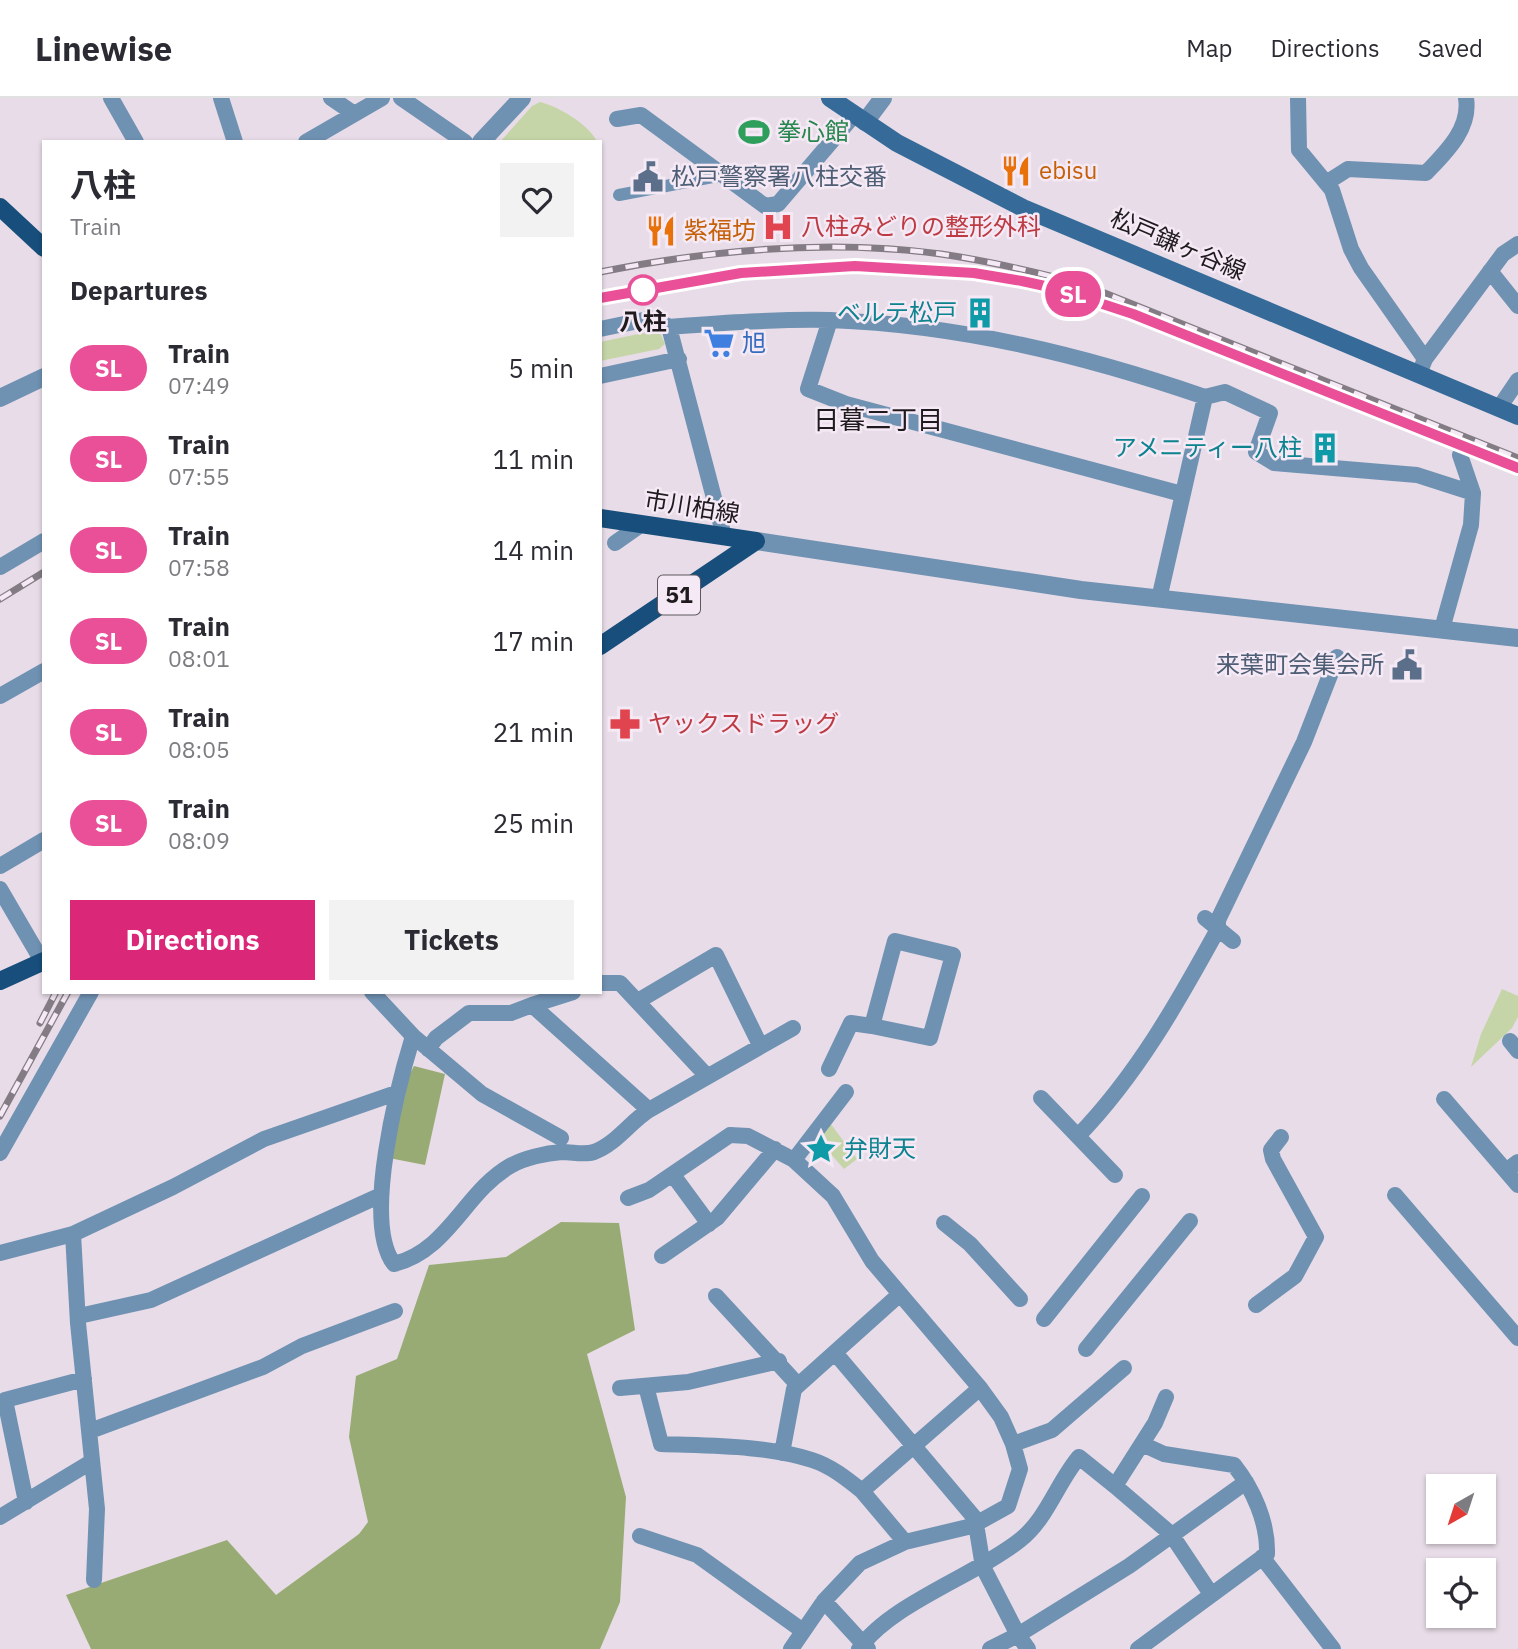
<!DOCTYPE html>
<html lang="en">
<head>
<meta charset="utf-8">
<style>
  body { margin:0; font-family:"IBM Plex Sans","Noto Sans JP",sans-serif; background:#f2f2f3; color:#2b2b33; height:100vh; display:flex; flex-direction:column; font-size:26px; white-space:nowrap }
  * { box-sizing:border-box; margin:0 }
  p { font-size:23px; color:#7c7c81 }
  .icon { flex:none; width:38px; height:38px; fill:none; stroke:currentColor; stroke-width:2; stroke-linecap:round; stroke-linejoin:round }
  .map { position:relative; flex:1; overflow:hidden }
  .sheet { position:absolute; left:42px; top:42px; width:560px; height:854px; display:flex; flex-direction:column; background:#fff; border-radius:0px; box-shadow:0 2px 5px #0004 }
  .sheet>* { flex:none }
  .badge { padding:0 14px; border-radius:23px; font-size:24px; line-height:46px }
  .needle { width:46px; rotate:219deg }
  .fabs { position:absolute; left:1426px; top:1376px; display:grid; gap:14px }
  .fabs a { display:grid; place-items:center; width:70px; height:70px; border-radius:0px; background:#fff; box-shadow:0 2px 5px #0004; font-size:35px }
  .map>.badge { position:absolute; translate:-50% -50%; box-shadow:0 0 0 4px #fff }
  h2 { padding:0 28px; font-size:26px; line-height:63px }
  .round { display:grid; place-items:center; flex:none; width:74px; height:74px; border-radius:0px; background:#f2f2f3 }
  .overview { display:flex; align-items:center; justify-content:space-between; height:119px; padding:0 28px }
  h1 { font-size:33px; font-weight:700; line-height:52px }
  .cta { display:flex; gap:14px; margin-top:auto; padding:14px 28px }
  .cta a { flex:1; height:80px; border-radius:0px; background:#db2777; color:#fff; font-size:28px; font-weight:700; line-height:80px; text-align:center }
  .cta a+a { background:#f2f2f3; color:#2b2b33 }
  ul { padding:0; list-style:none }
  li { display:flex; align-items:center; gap:21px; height:91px; padding:0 28px }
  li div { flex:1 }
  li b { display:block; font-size:26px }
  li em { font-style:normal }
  li .badge { min-width:77px; font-weight:700; text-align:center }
  header { display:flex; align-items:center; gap:42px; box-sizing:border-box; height:98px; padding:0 35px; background:#fff; border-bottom:2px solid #e1e1e2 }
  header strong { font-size:33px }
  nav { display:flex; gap:38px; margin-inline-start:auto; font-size:24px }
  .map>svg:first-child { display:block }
  .green { fill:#c6d5a8 }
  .forest { fill:#99ab74 }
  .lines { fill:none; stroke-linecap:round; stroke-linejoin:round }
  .pedestrian { stroke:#6f91b2; stroke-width:12 }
  .minor { stroke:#6f91b2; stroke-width:16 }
  .tertiary { stroke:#6f91b2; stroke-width:18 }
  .secondary { stroke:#356a99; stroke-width:18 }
  .primary { stroke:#174e7b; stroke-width:18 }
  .rail-casing { stroke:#847c84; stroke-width:7 }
  .rail { stroke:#f4e9f4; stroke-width:4.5; stroke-dasharray:13; stroke-linecap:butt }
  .line-casing { stroke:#fff; stroke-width:16 }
  .line { stroke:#e95098; stroke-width:10 }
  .stop-dot { fill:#fff; stroke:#e95098; stroke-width:3.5 }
  .labels { text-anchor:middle; stroke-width:5; stroke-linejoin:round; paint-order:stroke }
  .shield { fill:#f4e9f4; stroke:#5e585e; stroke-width:2 }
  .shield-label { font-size:23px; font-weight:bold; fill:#1e1a1e }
  .leisure-label { font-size:24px; fill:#27864d; stroke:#f4e9f4; text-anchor:start }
  .food-label { font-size:24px; fill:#c56008; stroke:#f4e9f4; text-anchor:start }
  .service-label { font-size:24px; fill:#4e5e75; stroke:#f4e9f4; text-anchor:start }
  .health-label { font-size:24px; fill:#be3a42; stroke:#f4e9f4; text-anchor:start }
  .street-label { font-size:24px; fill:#1e1a1e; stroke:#f4e9f4 }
  .culture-label { font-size:24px; fill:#0d838f; stroke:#f4e9f4; text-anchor:end }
  .stop-label { font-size:24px; font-weight:bold; fill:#1e1a1e; stroke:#f4e9f4 }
  .shop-label { font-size:24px; fill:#366cbe; stroke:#f4e9f4; text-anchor:start }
  .neighbourhood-label { font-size:26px; fill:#1e1a1e; stroke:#f4e9f4 }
</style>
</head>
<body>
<header>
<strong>Linewise</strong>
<nav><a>Map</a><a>Directions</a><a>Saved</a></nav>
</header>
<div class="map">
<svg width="1518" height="1551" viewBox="0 0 1518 1551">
  <rect width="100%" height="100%" fill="#e7dce7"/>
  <path class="green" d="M540,4C558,8 590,27 597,44H500L532,8Z
    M653,233L660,235L665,246L659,251L600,263V244Z
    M1502,891L1518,898V919L1512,930L1471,969L1481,936Z
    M830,1025L857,1061L844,1071L829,1054L825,1056L815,1049L819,1045L816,1042Z"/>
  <path class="forest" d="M414,968L445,976L425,1067L389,1060L404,987Z
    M561,1124L619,1125L635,1232L587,1256L626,1399L620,1504L600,1551H91L66,1497L227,1442L276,1497L359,1436L368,1424L349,1339L356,1278L397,1261L429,1167L506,1159Z"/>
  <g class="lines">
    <path class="pedestrian" d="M619,97L723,77"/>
    <path class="minor" d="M111,0L136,44
      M221,0L235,44
      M331,0L353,15
      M401,0L465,44
      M1298,0L1299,52L1332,92L1351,151L1361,170L1425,261L1419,276
      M617,21L641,17L765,108L778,106L854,17
      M306,44L382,0
      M1326,85L1348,71L1426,75C1445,55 1471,31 1466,0
      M1490,173L1518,208
      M830,222L808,291L846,306L1182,396
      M669,229C723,225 776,221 830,222C960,227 1083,257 1205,299L1159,501
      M600,231L653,220L669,229L724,438
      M1425,261L1503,156L1518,146
      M600,278L679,261
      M1205,299L1225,294L1270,315L1256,354L1274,365L1417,377L1473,395
      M1499,310L1518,282
      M615,445L642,426
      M0,469L44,443
      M1442,531L1471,427L1473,395L1460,357
      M0,598L44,573
      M0,768L44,742
      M0,791L42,863
      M1205,820L1233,843
      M600,885H620L706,977
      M372,894L413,938C398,987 362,1124 394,1166C448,1153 465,1094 510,1068C524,1060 546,1055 562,1054C573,1054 584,1057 594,1054C616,1046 630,1024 649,1012
      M573,894L532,907L649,1012L793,930
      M638,903L716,857L760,947
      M413,938L482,996L561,1040
      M1510,943L1518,953
      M428,951L436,940L469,915H511L532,907
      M829,971L851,925L872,928L895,843L953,857L930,940L872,928
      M1041,1000L1115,1077
      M1444,1001L1506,1073
      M1078,1038C1137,977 1178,904 1218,831V822L1304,644L1337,559
      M0,1055L91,894
      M794,1062L846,994
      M1518,1064L1506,1073L1518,1087
      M673,1077L709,1126
      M1395,1097L1518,1240
      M628,1100L649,1092L730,1037L748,1038L794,1062L833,1098L872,1163L980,1290L1001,1319L1013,1346
      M944,1125L970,1146L1020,1201
      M73,1136L78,1225L97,1411L94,1482
      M0,1155L73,1136L173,1089L264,1041L396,995
      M662,1158L717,1120L775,1051
      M716,1198L798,1287
      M1256,1207L1295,1178L1316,1139L1273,1061L1271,1052L1281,1039
      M79,1218L151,1202L381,1097
      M1044,1221L1142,1098
      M1086,1251L1190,1123
      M836,1256L978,1424
      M646,1288L661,1346C710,1348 765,1347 812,1362C831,1368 847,1381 862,1393L980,1290
      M620,1290L688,1284L779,1263
      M90,1333L263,1269L302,1248L395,1213
      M782,1355L794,1291L900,1196
      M1115,1388L1171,1436L1211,1496
      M862,1393L905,1444
      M26,1404L5,1302L84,1281
      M0,1419L91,1364
      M976,1426L983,1469L1018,1537L990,1551
      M640,1438L697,1457L803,1533
      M1262,1459L1333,1551
      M824,1503L868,1551
      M791,1551L824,1503L860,1465L905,1444L972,1428L1008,1408L1020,1371L1013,1346L1052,1332L1124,1270
      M859,1551C890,1506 975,1478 1020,1442C1047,1421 1057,1385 1079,1359L1115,1388L1155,1325L1166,1299
      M1028,1551L1018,1537L1129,1468L1246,1384
      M1138,1551L1267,1456C1268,1424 1253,1391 1234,1367L1164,1356L1142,1346"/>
    <path class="tertiary" d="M865,24L883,0
      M481,44L522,0
      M0,300L44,279
      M756,443L1081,492L1518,540"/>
    <path class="secondary" d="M830,0L897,45L1023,110L1518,318"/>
    <path class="primary" d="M0,109L44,150
      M600,420L756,443
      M600,548L756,443
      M0,883L44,863"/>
    <g class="rail-casing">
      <path id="rail" d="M600,174C710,152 830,141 941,156C989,163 1036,174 1082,186L1518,360
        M600,200C647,192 694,181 742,175C844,164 953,163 1054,190C1078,196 1101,205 1125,213
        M0,501L44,474
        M40,925L56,894
        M0,1018L68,894"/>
    </g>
    <use href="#rail" class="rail"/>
  </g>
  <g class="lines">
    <g class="line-casing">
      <path id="line" d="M600,200L741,175L855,168L974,175L1022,183L1054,190L1133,216L1518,370"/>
    </g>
    <use href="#line" class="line"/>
  </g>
  <defs>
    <g id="stadium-bare" transform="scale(2.415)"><path d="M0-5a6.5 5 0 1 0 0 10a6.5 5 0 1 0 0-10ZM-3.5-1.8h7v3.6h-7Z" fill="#2e9e5b" stroke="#f4e9f4" stroke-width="2.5" paint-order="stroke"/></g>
    <g id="restaurant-bare" transform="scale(2.415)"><path d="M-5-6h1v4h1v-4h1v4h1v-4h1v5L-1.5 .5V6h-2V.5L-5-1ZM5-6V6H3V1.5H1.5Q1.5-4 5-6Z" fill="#e8710a" stroke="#f4e9f4" stroke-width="2.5" paint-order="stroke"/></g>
    <g id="civic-bare" transform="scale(2.415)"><path d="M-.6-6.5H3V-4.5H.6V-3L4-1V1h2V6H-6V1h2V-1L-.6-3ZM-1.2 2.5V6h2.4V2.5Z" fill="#5c6f8a" stroke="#f4e9f4" stroke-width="2.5" paint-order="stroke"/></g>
    <g id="hospital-bare" transform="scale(2.415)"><path d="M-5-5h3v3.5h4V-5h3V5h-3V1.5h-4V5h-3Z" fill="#e0444e" stroke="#f4e9f4" stroke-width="2.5" paint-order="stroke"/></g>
    <g id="building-bare" transform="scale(2.415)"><path d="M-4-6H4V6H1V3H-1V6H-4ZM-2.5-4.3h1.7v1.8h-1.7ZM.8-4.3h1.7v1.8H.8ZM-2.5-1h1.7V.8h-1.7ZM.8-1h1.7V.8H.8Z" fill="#0f9aa8" stroke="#f4e9f4" stroke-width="2.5" paint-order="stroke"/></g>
    <g id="supermarket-bare" transform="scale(2.415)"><path d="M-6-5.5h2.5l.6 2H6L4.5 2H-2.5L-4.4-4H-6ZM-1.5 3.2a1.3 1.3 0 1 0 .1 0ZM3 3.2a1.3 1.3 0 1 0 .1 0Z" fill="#3f7fe0" stroke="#f4e9f4" stroke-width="2.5" paint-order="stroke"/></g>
    <g id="pharmacy-bare" transform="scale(2.415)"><path d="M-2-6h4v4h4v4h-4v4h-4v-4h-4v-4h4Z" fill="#e0444e" stroke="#f4e9f4" stroke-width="2.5" paint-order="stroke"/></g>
    <g id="sight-bare" transform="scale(2.415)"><path d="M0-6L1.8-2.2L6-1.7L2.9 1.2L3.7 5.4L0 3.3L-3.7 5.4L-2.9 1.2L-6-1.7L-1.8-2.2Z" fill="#0f9aa8" stroke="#f4e9f4" stroke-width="2.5" paint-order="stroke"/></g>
  </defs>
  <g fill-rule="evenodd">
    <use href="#stadium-bare" x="754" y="34"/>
    <use href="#restaurant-bare" x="1016" y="73"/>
    <use href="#civic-bare" x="648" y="79"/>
    <use href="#hospital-bare" x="778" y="129"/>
    <use href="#restaurant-bare" x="661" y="133"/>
    <use href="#building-bare" x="980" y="215"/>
    <use href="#supermarket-bare" x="719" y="245"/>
    <use href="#building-bare" x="1325" y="350"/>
    <use href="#civic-bare" x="1407" y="567"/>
    <use href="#pharmacy-bare" x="625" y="626"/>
    <use href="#sight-bare" x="821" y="1051"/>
  </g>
  <circle class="stop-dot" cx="643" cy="192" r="14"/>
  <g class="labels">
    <rect class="shield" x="658" y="477.5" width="42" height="39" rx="5"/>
    <g class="shield-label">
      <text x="679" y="505">51</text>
    </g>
    <g class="leisure-label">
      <text x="777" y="42">拳心館</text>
    </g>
    <g class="food-label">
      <text x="1039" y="81">ebisu</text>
      <text x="684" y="141">紫福坊</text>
    </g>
    <g class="service-label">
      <text x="671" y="87">松戸警察署八柱交番</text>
      <text x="1384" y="575" text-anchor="end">来葉町会集会所</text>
    </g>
    <g class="health-label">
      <text x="801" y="137">八柱みどりの整形外科</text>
      <text x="648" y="634">ヤックスドラッグ</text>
    </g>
    <g class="street-label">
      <text transform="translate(1178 147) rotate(23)" y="8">松戸鎌ヶ谷線</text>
      <text transform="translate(692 409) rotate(9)" y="8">市川柏線</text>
    </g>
    <g class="culture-label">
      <text x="957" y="223">ベルテ松戸</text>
      <text x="1302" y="358">アメニティー八柱</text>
      <text x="844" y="1059" text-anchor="start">弁財天</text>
    </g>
    <g class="stop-label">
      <text x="643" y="232">八柱</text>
    </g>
    <g class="shop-label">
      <text x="742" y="253">旭</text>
    </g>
    <g class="neighbourhood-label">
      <text x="878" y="331">日暮二丁目</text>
    </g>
  </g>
</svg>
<div class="fabs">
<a><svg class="needle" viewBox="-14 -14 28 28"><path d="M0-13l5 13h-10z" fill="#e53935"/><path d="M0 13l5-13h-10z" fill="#7c7c81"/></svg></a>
<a><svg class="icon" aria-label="locate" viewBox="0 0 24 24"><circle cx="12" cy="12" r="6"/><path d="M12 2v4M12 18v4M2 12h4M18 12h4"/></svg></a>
</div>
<b class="badge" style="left:1073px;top:196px;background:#e95098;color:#fff">SL</b>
<section class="sheet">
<div class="overview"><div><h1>八柱</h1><p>Train</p></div><a class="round"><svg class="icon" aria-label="heart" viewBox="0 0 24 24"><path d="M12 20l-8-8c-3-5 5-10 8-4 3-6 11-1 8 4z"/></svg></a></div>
<h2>Departures</h2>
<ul>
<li><span class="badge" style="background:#e95098;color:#fff">SL</span><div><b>Train</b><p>07:49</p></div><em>5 min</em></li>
<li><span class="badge" style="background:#e95098;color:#fff">SL</span><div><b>Train</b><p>07:55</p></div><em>11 min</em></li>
<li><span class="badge" style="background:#e95098;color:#fff">SL</span><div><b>Train</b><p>07:58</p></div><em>14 min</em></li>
<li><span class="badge" style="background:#e95098;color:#fff">SL</span><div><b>Train</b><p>08:01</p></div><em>17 min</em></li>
<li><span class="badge" style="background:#e95098;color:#fff">SL</span><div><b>Train</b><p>08:05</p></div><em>21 min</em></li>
<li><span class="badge" style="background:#e95098;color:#fff">SL</span><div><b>Train</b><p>08:09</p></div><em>25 min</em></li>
</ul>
<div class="cta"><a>Directions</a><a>Tickets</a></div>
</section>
</div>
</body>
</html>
